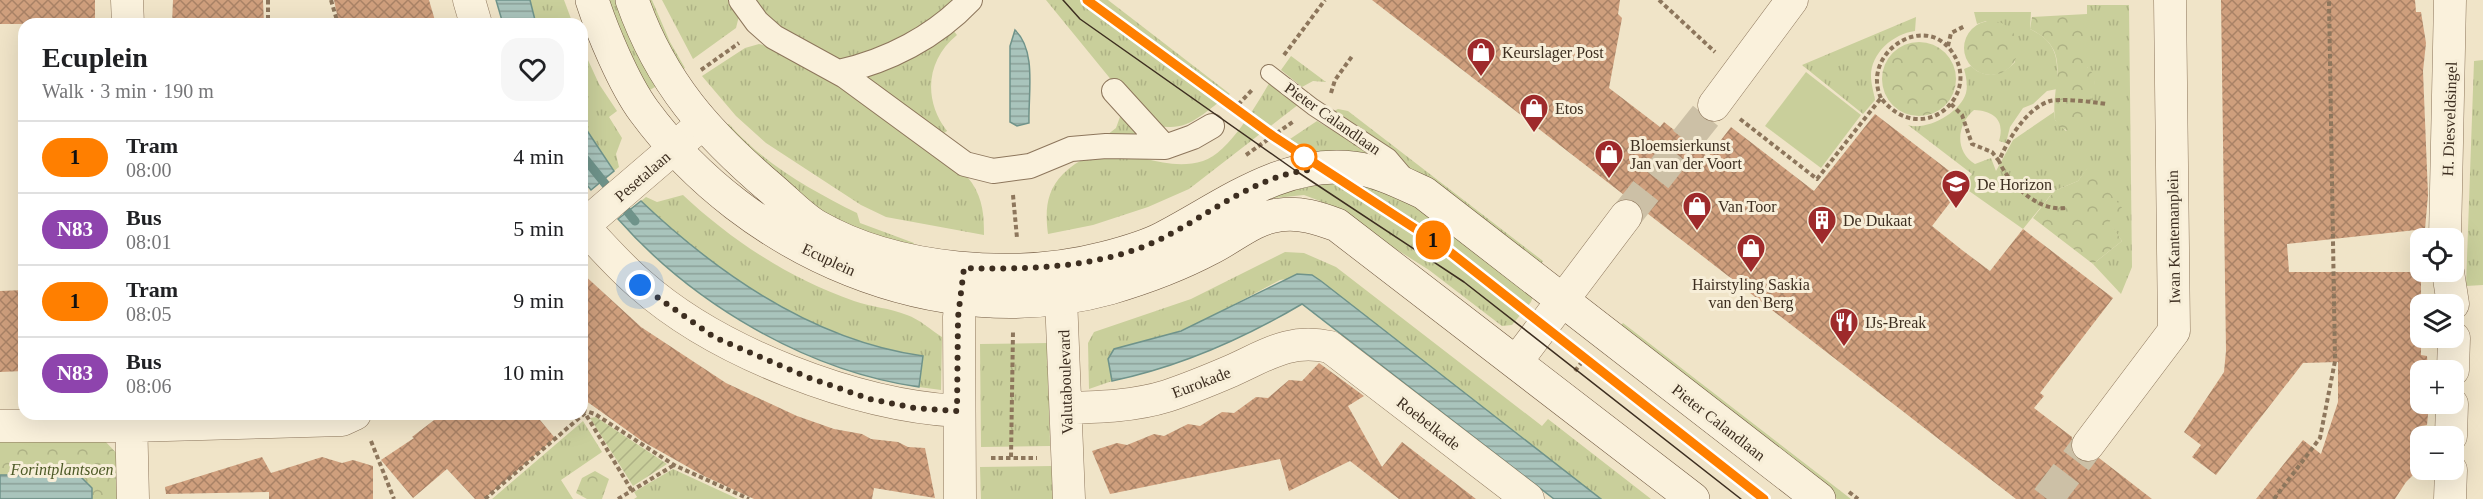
<!DOCTYPE html>
<html lang="en">
<head>
<meta charset="utf-8">
<style>
  body { margin:0; font-family:"Times New Roman",serif; background:#f6f6f6; color:#202124; height:100vh; display:flex; flex-direction:column; font-size:22px; white-space:nowrap }
  * { box-sizing:border-box; margin:0 }
  p { font-size:20px; color:#757577 }
  .icon { flex:none; width:33px; height:33px; fill:none; stroke:currentColor; stroke-width:2; stroke-linecap:round; stroke-linejoin:round }
  .map { position:relative; flex:1; overflow:hidden }
  .details { position:absolute; left:18px; top:18px; width:570px; height:402px; display:flex; flex-direction:column; background:#fff; border-radius:18px; box-shadow:0 6px 24px #0002 }
  .details>* { flex:none }
  .badge { padding:0 12px; border-radius:20px; font-size:21px; line-height:39px }
  .fabs { position:absolute; left:2410px; top:228px; display:grid; gap:12px }
  .fabs a { display:grid; place-items:center; width:54px; height:54px; border-radius:12px; background:#fff; box-shadow:0 6px 24px #0002; font-size:30px }
  .you { position:absolute; width:30px; height:30px; margin:-15px; border:4px solid #fff; border-radius:50%; background:#1a73e8; box-shadow:0 0 0 9px #1a73e833 }
  .map>.badge { position:absolute; translate:-50% -50%; box-shadow:0 0 0 3px #fff }
  .round { display:grid; place-items:center; flex:none; width:63px; height:63px; border-radius:18px; background:#f6f6f6 }
  .head { display:flex; align-items:center; justify-content:space-between; height:102px; padding:0 24px }
  h1 { font-size:28px; font-weight:600; line-height:45px }
  ul { padding:0; list-style:none }
  li { display:flex; align-items:center; gap:18px; height:72px; padding:0 24px; border-top:2px solid #e0e0e0 }
  li div { flex:1 }
  li b { display:block; font-size:22px }
  li em { font-style:normal }
  li .badge { min-width:66px; font-weight:700; text-align:center }
  .map>svg:first-child { display:block }
  .grass { fill:url(#grass-tufts) }
  .park { fill:url(#park-crowns) }
  .garden { fill:url(#garden-furrows) }
  .pitch { fill:#c9cf9b }
  .water { fill:url(#water-rules); stroke:#6f938a; stroke-width:1.5 }
  .lines { fill:none; stroke-linecap:round; stroke-linejoin:round }
  .stream { stroke:#6f938a; stroke-width:9 }
  .building { fill:url(#building-cross-hatch) }
  .minor-tunnel { stroke:#ccc0a6; stroke-width:32; stroke-dasharray:32 16; stroke-linecap:butt }
  .service-casing { stroke:#8d765c; stroke-width:18 }
  .pedestrian-casing { stroke:#8d765c; stroke-width:26 }
  .minor-casing { stroke:#8d765c; stroke-width:33 }
  .secondary-casing { stroke:#6f573f; stroke-width:34 }
  .path { stroke:#8d765c; stroke-width:4; stroke-dasharray:4.5 3; stroke-linecap:butt }
  .service { stroke:#faf1dc; stroke-width:16 }
  .pedestrian { stroke:#faf1dc; stroke-width:24 }
  .minor { stroke:#faf1dc; stroke-width:32 }
  .secondary { stroke:#faf1dc; stroke-width:33 }
  .tram { stroke:#3d2e20; stroke-width:1.5 }
  .line-casing { stroke:#fff; stroke-width:14 }
  .line { stroke:#ff7f00; stroke-width:9 }
  .walk { stroke:#3d2e20; stroke-width:6; stroke-dasharray:0 10.8 }
  .stop-dot { fill:#fff; stroke:#ff7f00; stroke-width:3 }
  .labels { text-anchor:middle; stroke-width:6; stroke-linejoin:round; paint-order:stroke }
  .poi-label { font-size:16px; fill:#3d2e20; stroke:#f7eed8; text-anchor:start }
  .street-label { font-size:16px; fill:#3d2e20; stroke:#f7eed8 }
  .park-label { font-size:16px; font-style:italic; fill:#4d5a26; stroke:#f7eed8 }
</style>
</head>
<body>
<div class="map">
<svg width="2483" height="499" viewBox="0 0 2483 499">
  <defs>
    <pattern id="grass-tufts" width="24" height="20" patternUnits="userSpaceOnUse" patternTransform="scale(1.5)"><rect width="24" height="20" fill="#c9cf9b"/><path d="M3 7l-1-3M5 7V3M7 7l1-3M15 17l-1-3M17 17v-4M19 17l1-3" fill="none" stroke="#aeb285"/></pattern>
    <pattern id="park-crowns" width="20" height="18" patternUnits="userSpaceOnUse" patternTransform="scale(1.5)"><rect width="20" height="18" fill="#c9cf9b"/><path d="M2 6a3 3 0 1 1 6 0M12 15a3 3 0 1 1 6 0" fill="none" stroke="#aeb285"/></pattern>
    <pattern id="garden-furrows" width="10" height="10" patternUnits="userSpaceOnUse" patternTransform="scale(1.5)"><rect width="10" height="10" fill="#c9cf9b"/><path d="M-1 1l2-2M0 10L10 0M9 11l2-2" fill="none" stroke="#aeb285"/></pattern>
    <pattern id="water-rules" width="6" height="5" patternUnits="userSpaceOnUse" patternTransform="scale(1.5)"><rect width="6" height="5" fill="#a9c4bc"/><path d="M0 2.5h6" fill="none" stroke="#8ba098"/></pattern>
    <pattern id="building-cross-hatch" width="8" height="8" patternUnits="userSpaceOnUse" patternTransform="scale(1.5)"><rect width="8" height="8" fill="#cf9f7d"/><path d="M0 0l8 8M0 8l8-8" fill="none" stroke="#a98266"/></pattern>
  </defs>
  <rect width="100%" height="100%" fill="#f0e4c8"/>
  <path class="grass" d="M530,0H564L573,24H536Z
    M604,0H622L662,83L648,91Z
    M642,0H652L670,42L685,68L678,72Z
    M662,0H734L739,16L736,28L693,59Z
    M751,0H963L901,43L842,60L783,30Z
    M1046,0H1108L1230,94C1199,116 1183,139 1144,120Z
    M2087,5H2129L2132,267L2121,294L2093,264L2122,241L2108,222L2088,168L2078,181L2054,191L2023,229L1962,186L1972,174L1908,125C1927,131 1960,113 1966,93C1968,85 1966,76 1964,69L1971,66C1985,80 2003,76 2015,62L1986,21L1977,24L1974,12H2031L2030,29C2059,43 2058,60 2057,89L2047,91L2033,104L2023,108L2010,127L2006,143L1999,141C2005,121 1995,111 1974,110C1957,124 1954,151 1975,164L1991,158L1996,171L2013,140L2054,112L2055,120L2066,131L2095,83L2087,67Z
    M1916,17L1915,31C1893,34 1871,53 1871,76C1871,84 1874,93 1875,100L1863,114L1802,65Z
    M952,29L957,35C926,60 923,100 947,131L941,135L867,77V74Z
    M759,44C813,56 859,99 904,130C926,145 956,160 972,183C983,200 984,215 984,235L886,217L861,205L766,143L736,116L702,76L745,48Z
    M582,47L599,84L617,111L609,117L622,138L616,154L619,167L614,171L582,123Z
    M1291,56L1326,82L1313,81L1302,87L1281,70Z
    M2483,60V285L2466,286L2474,61Z
    M1270,82L1299,104L1189,189L1148,207L1093,225L1048,234C1045,211 1046,191 1063,174C1111,127 1153,177 1203,161C1229,153 1256,105 1270,82Z
    M1338,109L1348,111L1543,261L1539,268L1413,174L1395,153L1332,112Z
    M1121,114L1143,137L1107,135L1116,128Z
    M1317,121L1374,155L1314,156L1290,139Z
    M729,124C764,164 811,190 857,213L860,223L914,243L913,250L834,224L721,127Z
    M1356,180L1408,195L1533,296L1531,302L1512,325L1502,326L1429,270L1320,201L1304,195L1264,199L1275,188Z
    M683,195C731,240 790,279 854,301C871,307 890,308 907,315C919,319 931,330 942,337L941,390L919,387L923,356C815,341 718,274 641,201L646,197L657,202Z
    M1285,252L1304,253L1336,267L1542,426L1548,419L1651,499H1601L1312,275L1280,280L1199,323L1108,359L1112,381L1089,389L1088,343L1094,332L1191,299Z
    M1623,323L1851,499H1837L1618,329Z
    M1048,343L1050,446L981,447L980,344Z
    M583,421L602,452L561,480L573,499H492Z
    M1052,466L1053,499H981L980,467Z
    M673,469L738,499H634L637,497L634,492Z"/>
  <path class="park" d="M2087,14V67L2094,75L2095,83L2088,126L2073,133L2060,127L2055,120C2050,83 2075,51 2030,29L2032,17Z
    M1964 48a27 27 0 1 1 54 0a27 27 0 1 1-54 0Z
    M1882 79a37 37 0 1 1 74 0a37 37 0 1 1-74 0Z
    M2088,167L2123,209L2109,222L2122,241L2093,264L2033,218L2054,191L2078,181Z
    M104,440L123,460V499H0V441Z
    M595,471L609,479L602,499H587L576,493L582,478Z"/>
  <path class="garden" d="M596,417L667,464L633,486L590,418Z"/>
  <path class="pitch" d="M1806,72L1861,115L1821,168L1765,126Z"/>
  <path class="water" d="M496,0H530L536,24H503Z
    M1015,30C1037,51 1028,94 1029,123L1017,126L1010,122V46Z
    M582,123L614,171L591,190L582,179Z
    M641,201C718,274 815,341 923,356L919,387C807,371 693,304 618,219Z
    M1297,274L1312,275L1321,281L1601,499H1554L1302,304C1243,339 1179,367 1112,381L1108,359L1114,349L1181,331Z
    M0,475H79L92,488V499H0Z"/>
  <g class="lines">
    <path class="stream" d="M582,155L635,221"/>
  </g>
  <path class="building" d="M0,0H95V24H0Z
    M173,0H263L264,24H172Z
    M334,0H429L436,24H339Z
    M1372,0H1620L1618,14L1622,18L1609,88L1660,127L1664,122L1708,157L1731,127L1814,191L1875,114L1965,183L1932,226L1962,250L1990,271L2023,229L2113,298L2040,393L2044,396L2034,408L2072,437L2071,451L2077,459L2086,463L2099,458L2152,499H2016L1643,210L1637,202L1628,198Z
    M2221,0H2415L2416,12H2421L2426,43L2423,71L2428,195L2425,229L2287,244L2289,272H2421V355L2427,356L2428,370H2421V404H2429L2427,425L2421,426V467L2406,482L2395,499H2256L2303,440L2321,454L2338,402V362L2303,363L2216,475L2192,457L2201,445L2184,432L2224,372L2226,351Z
    M582,273L641,327L726,383L797,416L834,429L862,434L871,439L898,442L908,447L925,448L935,498L874,488L872,499H754L704,476L642,441L582,398Z
    M24,290V371L0,372V291Z
    M1319,363L1364,396L1348,406L1382,467L1402,442L1476,499H1399L1350,461L1289,491L1280,459L1110,494L1092,451L1117,443L1127,445L1154,434L1164,436L1188,424L1200,426L1222,412L1234,413L1256,397L1268,398L1289,380L1302,381Z
    M442,414H535L555,438L484,499H475L447,469L413,498L381,460L414,438L412,437Z
    M262,457L271,473L322,457L342,463L353,460L373,466V499H269V492L166,494L165,487Z"/>
  <g class="lines">
    <path class="minor-tunnel" d="M1626,216L1714,105
      M2047,499L2088,445"/>
    <g class="service-casing">
      <path id="service" d="M1269,73L1313,107L1389,157L1406,177"/>
    </g>
    <g class="pedestrian-casing">
      <path id="pedestrian" d="M741,0L757,22L774,37L845,76L965,164L993,171L1030,166L1071,149L1106,146L1165,147L1193,137L1212,126
        M839,72C888,61 935,37 970,0
        M1114,91L1165,147"/>
    </g>
    <g class="minor-casing">
      <path id="minor" d="M127,0L128,24
        M469,0L476,24
        M1714,105L1792,0
        M582,225C601,245 619,266 640,284C718,353 855,405 957,411
        M582,227L702,124
        M2445,238L2450,0
        M1060,272L1069,499
        M2448,272L2453,304
        M1516,362L1626,216
        M2453,370L2454,338
        M1067,408C1100,407 1135,406 1167,396C1188,389 1210,380 1231,371C1267,355 1289,338 1330,347L1528,499
        M131,414L133,499
        M0,426H131L342,420L355,414
        M2451,436L2452,404
        M2088,445L2174,331L2170,0
        M960,499L959,317L964,272
        M2450,499L2451,470"/>
    </g>
    <g class="secondary-casing">
      <path id="secondary" d="M592,0C602,31 624,84 644,111C747,251 938,336 1110,288C1144,278 1179,265 1211,248C1233,237 1254,218 1279,215C1300,212 1318,218 1337,225L1693,499
        M632,0C661,83 707,134 773,190C787,202 801,217 816,226C896,272 1017,281 1105,258C1124,253 1146,247 1163,238C1223,207 1282,159 1354,168C1379,171 1402,183 1424,193L1819,499"/>
    </g>
    <path class="path" d="M268,0V24
      M331,0L338,24
      M1659,0L1715,52
      M1948,46L1951,33L1965,26
      M1284,55L1325,0
      M701,70L739,43
      M1331,93L1335,80L1353,55
      M1951,104L1962,115L1972,144L1992,152L1999,161
      M1233,110L1253,89
      M1740,119L1817,179L1881,98C1922,151 1987,93 1949,48C1920,14 1861,55 1881,98
      M1246,155L1294,121
      M1013,195L1017,238
      M2065,208C2038,212 2008,183 1999,161C2008,139 2027,108 2050,101C2061,98 2094,102 2106,104
      M1575,371L1585,358
      M582,410L595,414L674,465L749,499
      M371,441L394,499
      M1011,457L1013,332
      M991,458H1037
      M1849,492L1858,499
      M485,499L585,413L632,491
      M618,499L674,465
      M2274,499L2320,438L2335,361L2329,0"/>
    <use href="#service" class="service"/>
    <use href="#pedestrian" class="pedestrian"/>
    <use href="#minor" class="minor"/>
    <use href="#secondary" class="secondary"/>
    <path class="tram" d="M1063,0L1080,19L1296,171L1464,282L1741,499
      M1087,0L1273,136L1445,247L1764,499"/>
  </g>
  <g class="lines">
    <g class="line-casing">
      <path id="line" d="M1087,0L1273,136L1445,248L1764,499"/>
    </g>
    <use href="#line" class="line"/>
    <path class="walk" d="M640,285L714,337L807,377L870,399L915,408L957,411L958,317L964,268C1029,270 1103,268 1163,238C1208,215 1256,176 1308,170L1304,157"/>
  </g>
  <defs>
    <g id="shop-pin" transform="scale(1.5)"><path d="M0 17L-7.5 6A9.5 9.5 0 1 1 7.5 6Z" fill="#9e2a2b" stroke="#f7eed8"/><path d="M-5-2.5h2.3a2.7 3.5 0 0 1 5.4 0H5L5.5 6h-11ZM-1.5-2.5h3a1.5 2.3 0 0 0-3 0Z" fill="#fff"/></g>
    <g id="school-pin" transform="scale(1.5)"><path d="M0 17L-7.5 6A9.5 9.5 0 1 1 7.5 6Z" fill="#9e2a2b" stroke="#f7eed8"/><path d="M0-5L7-2L0 1L-7-2ZM-4 1L0 2.5L4 1V4Q0 6-4 4Z" fill="#fff"/></g>
    <g id="building-pin" transform="scale(1.5)"><path d="M0 17L-7.5 6A9.5 9.5 0 1 1 7.5 6Z" fill="#9e2a2b" stroke="#f7eed8"/><path d="M-4-6H4V6H1V3H-1V6H-4ZM-2.5-4.3h1.7v1.8h-1.7ZM.8-4.3h1.7v1.8H.8ZM-2.5-1h1.7V.8h-1.7ZM.8-1h1.7V.8H.8Z" fill="#fff"/></g>
    <g id="restaurant-pin" transform="scale(1.5)"><path d="M0 17L-7.5 6A9.5 9.5 0 1 1 7.5 6Z" fill="#9e2a2b" stroke="#f7eed8"/><path d="M-5-6h1v4h1v-4h1v4h1v-4h1v5L-1.5 .5V6h-2V.5L-5-1ZM5-6V6H3V1.5H1.5Q1.5-4 5-6Z" fill="#fff"/></g>
  </defs>
  <g fill-rule="evenodd">
    <use href="#shop-pin" x="1481" y="52"/>
    <use href="#shop-pin" x="1534" y="108"/>
    <use href="#shop-pin" x="1609" y="154"/>
    <use href="#school-pin" x="1956" y="184"/>
    <use href="#shop-pin" x="1697" y="206"/>
    <use href="#building-pin" x="1822" y="220"/>
    <use href="#shop-pin" x="1751" y="248"/>
    <use href="#restaurant-pin" x="1844" y="322"/>
  </g>
  <circle class="stop-dot" cx="1304" cy="157" r="12"/>
  <g class="labels">
    <g class="poi-label">
      <text x="1502" y="58">Keurslager Post</text>
      <text x="1555" y="114">Etos</text>
      <text x="1630" y="151">Bloemsierkunst<tspan x="1630" dy="18">Jan van der Voort</tspan></text>
      <text x="1977" y="190">De Horizon</text>
      <text x="1718" y="212">Van Toor</text>
      <text x="1843" y="226">De Dukaat</text>
      <text x="1751" y="290" text-anchor="middle">Hairstyling Saskia<tspan x="1751" dy="18">van den Berg</tspan></text>
      <text x="1865" y="328">IJs-Break</text>
    </g>
    <g class="street-label">
      <text transform="translate(1333 118) rotate(35)" y="6">Pieter Calandlaan</text>
      <text transform="translate(2449 119) rotate(-88)" y="6">H. Diesveldsingel</text>
      <text transform="translate(642 176) rotate(-41)" y="6">Pesetalaan</text>
      <text transform="translate(2173 237) rotate(-91)" y="6">Iwan Kantemanplein</text>
      <text transform="translate(829 259) rotate(25)" y="6">Ecuplein</text>
      <text transform="translate(1065 382) rotate(-92)" y="6">Valutaboulevard</text>
      <text transform="translate(1201 382) rotate(-21)" y="6">Eurokade</text>
      <text transform="translate(1719 422) rotate(38)" y="6">Pieter Calandlaan</text>
      <text transform="translate(1429 423) rotate(38)" y="6">Roebelkade</text>
    </g>
    <g class="park-label">
      <text x="62" y="475">Forintplantsoen</text>
    </g>
  </g>
</svg>
<div class="fabs">
<a><svg class="icon" aria-label="locate" viewBox="0 0 24 24"><circle cx="12" cy="12" r="6"/><path d="M12 2v4M12 18v4M2 12h4M18 12h4"/></svg></a>
<a><svg class="icon" aria-label="layers" viewBox="0 0 24 24"><path d="M12 4l9 5-9 5-9-5zM3 14l9 5 9-5"/></svg></a>
<a>+</a>
<a>−</a>
</div>
<div class="you" style="left:640px;top:285px"></div>
<b class="badge" style="left:1433px;top:240px;background:#ff7f00;color:#111">1</b>
<section class="details">
<div class="head"><div><h1>Ecuplein</h1><p>Walk · 3 min · 190 m</p></div><a class="round"><svg class="icon" aria-label="heart" viewBox="0 0 24 24"><path d="M12 20l-8-8c-3-5 5-10 8-4 3-6 11-1 8 4z"/></svg></a></div>
<ul>
<li><span class="badge" style="background:#ff7f00;color:#111">1</span><div><b>Tram</b><p>08:00</p></div><em>4 min</em></li>
<li><span class="badge" style="background:#8e44ad;color:#fff">N83</span><div><b>Bus</b><p>08:01</p></div><em>5 min</em></li>
<li><span class="badge" style="background:#ff7f00;color:#111">1</span><div><b>Tram</b><p>08:05</p></div><em>9 min</em></li>
<li><span class="badge" style="background:#8e44ad;color:#fff">N83</span><div><b>Bus</b><p>08:06</p></div><em>10 min</em></li>
</ul>
</section>
</div>
</body>
</html>
